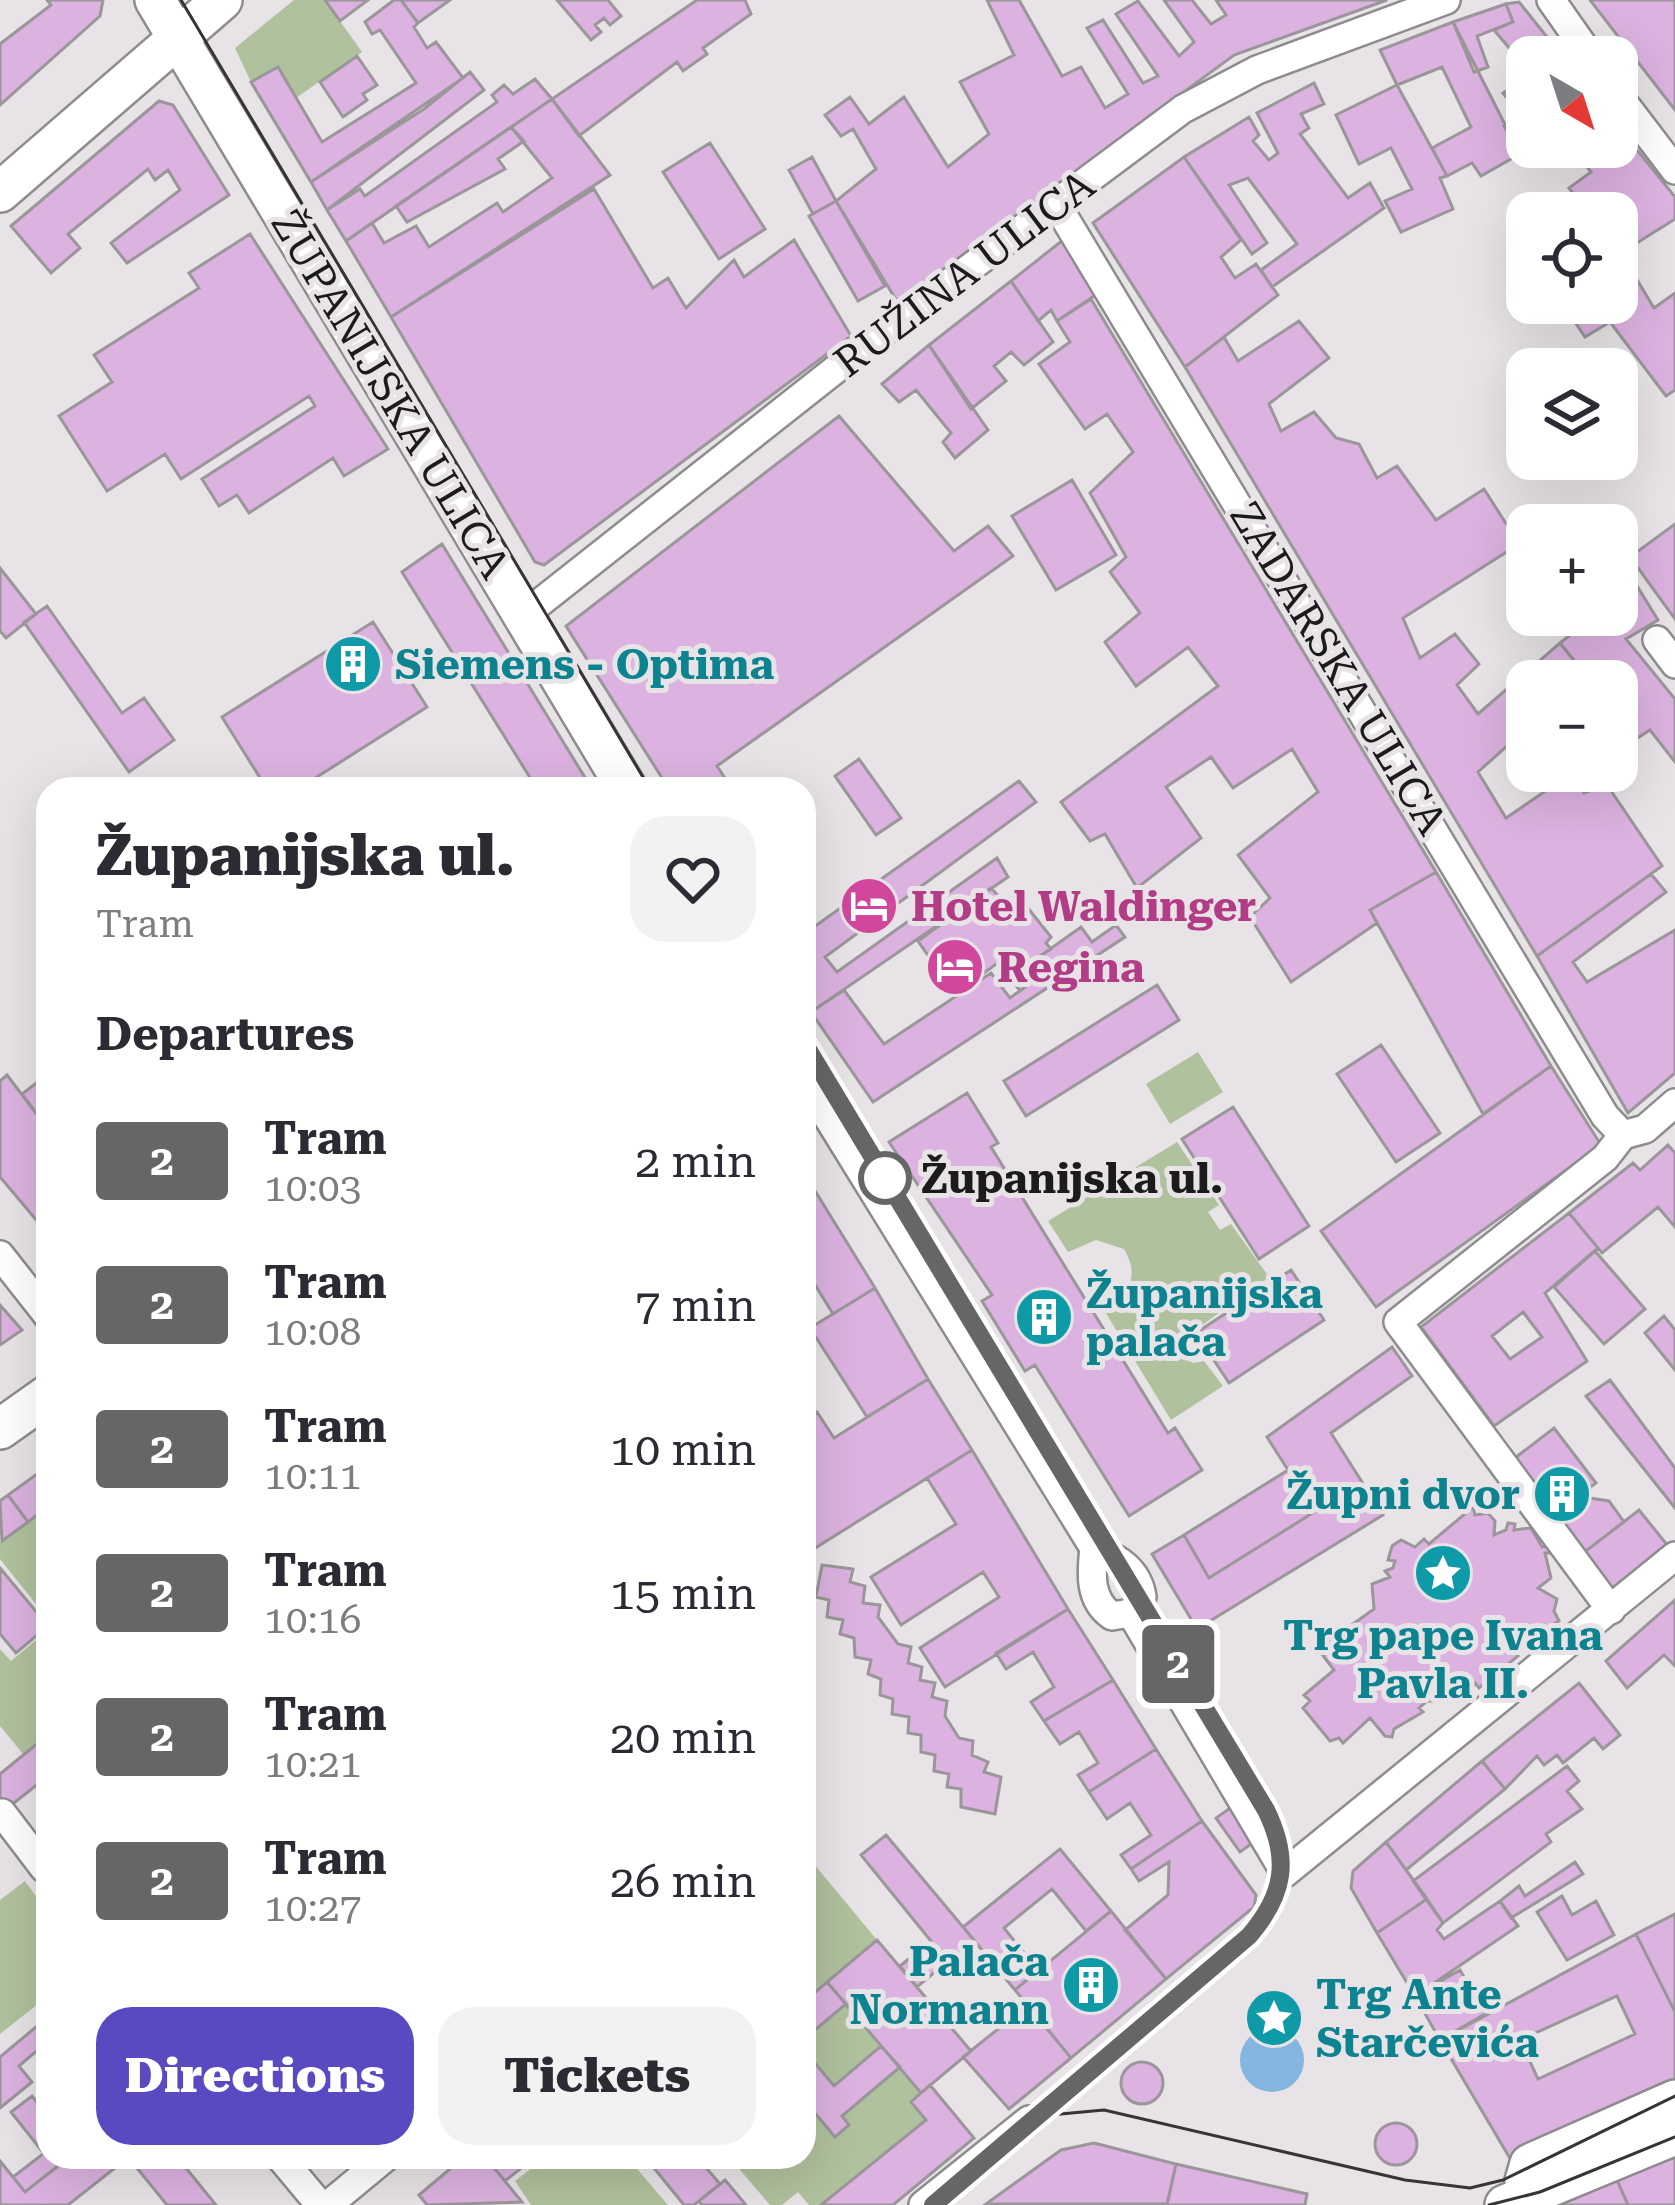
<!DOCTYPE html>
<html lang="en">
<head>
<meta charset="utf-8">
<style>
  body { margin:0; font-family:"Roboto Serif",serif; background:#f2f2f3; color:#2b2b33; height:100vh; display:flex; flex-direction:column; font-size:45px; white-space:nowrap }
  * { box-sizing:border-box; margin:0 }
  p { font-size:39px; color:#7c7c81 }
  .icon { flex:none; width:66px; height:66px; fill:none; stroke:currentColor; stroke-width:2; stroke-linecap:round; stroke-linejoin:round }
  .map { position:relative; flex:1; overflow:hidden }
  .sheet { position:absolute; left:36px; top:777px; width:780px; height:1392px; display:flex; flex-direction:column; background:#fff; border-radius:36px; box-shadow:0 12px 48px #0002 }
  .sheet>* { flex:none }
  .badge { padding:0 24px; border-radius:9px; font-size:42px; line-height:78px }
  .needle { width:78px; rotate:141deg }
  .tools { position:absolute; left:1506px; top:36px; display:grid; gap:24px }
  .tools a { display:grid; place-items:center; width:132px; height:132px; border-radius:24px; background:#fff; box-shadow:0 12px 48px #0002; font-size:60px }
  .map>.badge { position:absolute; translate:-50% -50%; box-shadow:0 0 0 6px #fff }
  h2 { padding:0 60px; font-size:45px; line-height:108px }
  .round { display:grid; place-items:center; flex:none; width:126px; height:126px; border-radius:36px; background:#f2f2f3 }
  .headline { display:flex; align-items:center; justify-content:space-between; height:204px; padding:0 60px }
  h1 { font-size:57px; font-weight:800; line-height:90px }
  .button { display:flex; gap:24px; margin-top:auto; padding:24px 60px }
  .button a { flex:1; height:138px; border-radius:36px; background:#5a4ac2; color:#fff; font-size:48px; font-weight:800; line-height:138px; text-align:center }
  .button a+a { background:#f2f2f3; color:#2b2b33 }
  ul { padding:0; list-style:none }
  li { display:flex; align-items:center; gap:36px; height:144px; padding:0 60px }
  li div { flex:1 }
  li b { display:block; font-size:45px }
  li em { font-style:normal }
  li .badge { min-width:132px; font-weight:700; text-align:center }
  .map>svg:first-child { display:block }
  .green { fill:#b0c19d }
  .water { fill:#84b6df }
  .building { fill:#dcb2e0; stroke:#9a969a; stroke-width:3; fill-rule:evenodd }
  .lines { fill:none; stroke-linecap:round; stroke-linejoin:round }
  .street-casing { stroke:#8f8c90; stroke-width:32 }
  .secondary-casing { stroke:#8f8c90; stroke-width:44 }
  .street { stroke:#fff; stroke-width:27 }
  .secondary { stroke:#fff; stroke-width:39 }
  .tram { stroke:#363436; stroke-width:3 }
  .line-casing { stroke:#fff; stroke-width:27 }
  .line { stroke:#666; stroke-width:18 }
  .stop-dot { fill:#fff; stroke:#666; stroke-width:6 }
  .labels { text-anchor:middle; stroke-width:10; stroke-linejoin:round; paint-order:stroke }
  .street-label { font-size:42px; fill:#1c1b1c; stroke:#e7e3e7 }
  .culture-label { font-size:42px; font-weight:bold; fill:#0d838f; stroke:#e7e3e7; text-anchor:start }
  .hotel-label { font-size:42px; font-weight:bold; fill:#b23c85; stroke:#e7e3e7; text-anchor:start }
  .stop-label { font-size:42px; font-weight:bold; fill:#1c1b1c; stroke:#e7e3e7; text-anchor:start }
</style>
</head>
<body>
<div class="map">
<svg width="1675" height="2205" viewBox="0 0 1675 2205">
  <rect width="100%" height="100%" fill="#e7e3e7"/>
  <path class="green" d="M294,0H325L362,52L296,98L278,68L251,82L235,48Z
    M1198,1052L1223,1092L1170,1124L1146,1084Z
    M1177,1142L1219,1205L1208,1212L1220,1230L1231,1224L1269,1277L1180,1341L1182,1357L1193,1363L1204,1361L1223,1386L1171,1420L1104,1310C1130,1294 1140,1276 1124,1249L1096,1240L1068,1252L1048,1221Z
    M48,1507V1619L0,1559V1543Z
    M48,1630V1735L24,1755L0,1726V1649L11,1661Z
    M809,1858L877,1940L804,2002V1861Z
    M25,1881L48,1913V1996L0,2034V1900Z
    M846,2004L881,2046L834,2086L804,2050V2039Z
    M900,2067L921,2093L911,2102L926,2120L821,2205H809L798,2192L782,2205H770L729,2157H804V2100L835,2137L849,2125L842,2116Z
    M546,2157H627L668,2205H531L515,2181Z"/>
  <path class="water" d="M1240 2060a32 32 0 1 1 64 0a32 32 0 1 1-64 0Z"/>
  <path class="building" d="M47,0H103L100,16L0,105V44L51,5Z
    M325,0H368L340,21Z
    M394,0H401L418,23L414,27L427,48L436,42L463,78L311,182L251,82L278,67L322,142L416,83L380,30L372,34L365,22Z
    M401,0H450L418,23Z
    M557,0H608L621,16L610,25L604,18L595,25L601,32L591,40Z
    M697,0H745L751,14L703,48L707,54L683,71L677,62L579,136L552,99Z
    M987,0H1019L1062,76L1081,67L1105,108L1128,94L1087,28L1103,20L1143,83L1158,76L1116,14L1138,1L1179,56L1194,42L1164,0H1192L1211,24L1226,15L1216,0H1387L1234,55L898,303L836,201L876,169L853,129L841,136L825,115L850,97L869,124L904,97L948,167L989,134L960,82L1014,55Z
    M1590,0H1675V110Z
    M1519,2L1563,57H1527V69L1494,30L1513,22L1506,4Z
    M1506,4L1513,22L1477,36L1488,67L1474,72L1453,22Z
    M1453,22L1520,154L1481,176L1472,163L1447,176L1432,148L1471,127L1442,67L1397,85L1380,50Z
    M357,56L377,85L363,94L367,100L343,117L320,82Z
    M470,72L484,90L327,210L311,182L424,109Z
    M1527,78V147H1535L1520,154L1504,126L1525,120L1503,93Z
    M535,79L552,99L346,241L327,210L360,189L365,196L497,102L492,95L504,85L513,94Z
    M1314,83L1324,104L1301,114L1309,128L1300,134L1348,198L1370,183L1384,208L1272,287L1261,270L1297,244L1248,178L1229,185L1267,243L1252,254L1184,157L1249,117L1259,135L1253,141L1269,160L1278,153L1257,113Z
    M1397,85L1447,176L1440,178L1453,209L1401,232L1385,201L1412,189L1391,148L1359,164L1336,115Z
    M552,99L610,175L391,317L346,241L372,223L384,243L416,226L429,247L497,203L503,212L552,178L511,127Z
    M159,101L173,105L229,195L127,263L111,243L180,190L168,170L155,180L148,169L68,234L80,248L51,273L11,226Z
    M1617,125L1675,197V219L1621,253L1654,308L1675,293V390L1666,396L1610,322L1585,337L1562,303H1617V213H1588L1569,188L1591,172L1572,147H1617Z
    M511,127L524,141L498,159L505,169L407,222L396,206Z
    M710,143L765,229L719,259L663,172Z
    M812,157L836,201L813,214L789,170Z
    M1184,157L1241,240L1221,257L1235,278L1256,264L1278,295L1185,367L1093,223Z
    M594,189L653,288L668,278L686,308L734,260L744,277L794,240L851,336L544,565L535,562L391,317Z
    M836,201L885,286L858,301L809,216Z
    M250,234L388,449L344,476L333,458L249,513L237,495L219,506L202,479L315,406L309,396L181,479L165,454L107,491L59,416L112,382L94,355L199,288L189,273Z
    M1063,240L1097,294L1057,321L1051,310L1038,321L1011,281Z
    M1011,281L1053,342L1024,365L1011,352L994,366L1006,381L971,409L929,345Z
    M1091,299L1436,872L1370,910L1377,923L1291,982L1250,917L1270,898L1238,855L1318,792L1292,749L1233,788L1211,757L1166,787L1201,838L1137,888L1105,834L1090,841L1061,802L1218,686L1188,647L1136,686L1105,642L1140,613L1110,572L1126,557L1090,493L1133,452L1107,414L1085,429L1039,364L1070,342L1057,321Z
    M1299,321L1329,358L1269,404L1281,431L1314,412L1336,438L1359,444L1377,478L1397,466L1436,520L1484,489L1519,544L1403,618L1420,658L1455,634L1479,664L1457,685L1478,714L1560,643L1586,675L1579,681H1527V728L1478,772L1506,818L1544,792L1529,771H1570L1584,793L1607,785L1662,866L1537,956L1185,367L1224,337L1238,361Z
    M929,345L988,430L955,458L943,442L951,433L916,390L899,402L882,384Z
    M839,416L954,551L988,526L1013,556L717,766L732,789H669L566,626Z
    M1072,480L1116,555L1056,590L1012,516Z
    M1675,524V619L1630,557Z
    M442,544L592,789H527L534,784L402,572Z
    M1621,560L1658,620L1626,639L1675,699V762L1650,730L1633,741L1617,718V681H1590L1560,643L1595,615H1617Z
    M0,568L36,614L6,638L0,631Z
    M47,606L122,713L144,698L174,740L129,772L24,622Z
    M373,622L427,707L298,789H267L222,717Z
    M859,759L901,818L876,835L835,776Z
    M1019,781L1036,802L825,957L837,972L997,858L1008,877L811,1012L804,1001V934Z
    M1436,872L1551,1066L1483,1114L1370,910Z
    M1651,874L1666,892L1573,962L1587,982L1675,930V1073L1628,1113L1537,956Z
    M991,888L1005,903L1017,894L1051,937L1046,943L1051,949L1026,966L1036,979L1020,991L999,962L955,994L918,941Z
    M1116,925L1125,937L873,1102L811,1012L844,990L884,1044L991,973L1010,998L1036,979L1026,966L1081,927L1092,942Z
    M1157,985L1179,1020L1026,1116L1004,1081Z
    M1381,1045L1440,1133L1396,1162L1337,1074Z
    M1551,1066L1601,1145L1376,1307L1321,1231Z
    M48,1074V1129L22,1094Z
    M7,1075L48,1129V1234L0,1177V1081Z
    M967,1093L998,1143L991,1147L1168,1433L1175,1428L1202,1470L1129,1516L1035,1365L1025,1371L982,1301L992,1295L889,1142Z
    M1233,1107L1309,1226L1259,1259L1182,1139Z
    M1668,1145L1675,1153V1227L1658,1207L1602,1253L1569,1213L1633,1163L1640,1170Z
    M804,1173L875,1288L833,1314L804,1267Z
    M1569,1213L1598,1248L1545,1293L1587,1361L1494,1426L1421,1327ZM1523,1312L1542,1337L1510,1359L1492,1336Z
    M1595,1251L1645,1309L1604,1344L1554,1287Z
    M1291,1270L1324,1320L1229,1383L1196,1333Z
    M875,1288L928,1379L867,1417L810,1328Z
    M0,1305L22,1330L0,1345Z
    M1664,1316L1675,1330V1370L1645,1333Z
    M1392,1347L1412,1376L1331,1433L1362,1482L1209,1578L1184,1535L1288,1470L1267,1437Z
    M928,1379L972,1450L804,1555V1420L817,1412L834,1438Z
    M1610,1380L1675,1468V1508L1586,1396Z
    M1554,1428L1596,1483L1585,1491L1590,1498L1609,1501L1624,1522L1582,1554L1511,1461Z
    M972,1450L1068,1609L945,1687L920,1648L999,1597L983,1572L901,1625L871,1577L956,1524L927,1478Z
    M37,1474L48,1489V1507L28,1522L8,1495Z
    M1362,1482L1383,1515L1197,1629L1152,1554L1184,1535L1209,1578Z
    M8,1495L28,1522L2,1541L0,1501Z
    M1473,1507L1475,1515L1488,1513L1495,1521L1494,1535L1506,1530L1508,1523L1515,1524L1514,1530L1531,1528L1542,1547L1550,1546L1551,1553H1545L1551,1578L1538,1588L1557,1599L1554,1611L1559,1621L1527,1639L1532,1645L1527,1648L1523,1643L1513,1651L1518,1656L1479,1688L1475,1683L1465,1698L1452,1692L1456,1688L1451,1682L1443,1695L1440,1691L1432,1697L1435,1701H1427L1419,1708L1423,1712L1394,1729L1392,1737L1385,1736L1370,1718L1343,1743L1339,1738L1330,1741L1303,1708L1310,1701L1304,1695L1334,1670L1318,1649L1374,1609L1372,1584L1390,1577L1385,1571L1393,1568L1395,1561L1388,1560L1392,1546L1401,1540L1415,1547L1424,1539L1429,1544Z
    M1639,1510L1668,1546L1610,1591L1582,1554Z
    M822,1565L853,1569L850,1582L865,1586L863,1603L880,1605L878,1617L898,1644L911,1647L908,1663L922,1667L920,1680L935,1683L932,1697L947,1701L945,1716L959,1738L973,1741L972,1755L988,1762L984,1772L1001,1777L995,1814L961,1807V1789L947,1787L949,1774L934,1771L935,1755L921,1752V1735L908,1733L909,1717L892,1714L893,1699L880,1695L881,1679L868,1674L871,1660L855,1657L854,1638L840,1634L843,1620L827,1617L829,1600L816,1597Z
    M0,1568L48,1626L16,1653L0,1634Z
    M1675,1600V1666L1664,1655L1627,1688L1606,1661Z
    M1068,1609L1113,1680L1044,1721L1031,1702L1054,1687L1033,1652L1006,1669L996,1653Z
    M1113,1680L1156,1749L1089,1792L1078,1775L1098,1763L1079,1732L1060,1744L1044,1721Z
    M1579,1683L1620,1735L1603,1749L1594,1738L1563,1763L1557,1755L1544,1765L1537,1756L1505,1789L1482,1761Z
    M48,1735V1776L0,1814V1774Z
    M1156,1749L1202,1821L1131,1869L1121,1855L1151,1835L1130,1803L1107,1819L1089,1792Z
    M1482,1761L1505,1789L1406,1870L1386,1842Z
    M1567,1766L1579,1781L1567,1791L1582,1809L1546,1834L1551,1842L1443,1923L1413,1881Z
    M1230,1808L1254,1842L1240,1852L1216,1818Z
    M1202,1821L1256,1895L1254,1907L1166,1979L1125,1930L1168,1895L1169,1862L1139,1881L1131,1869Z
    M886,1835L974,1940L917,1987L900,1966L931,1941L861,1855Z
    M1386,1842L1427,1899L1377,1933L1351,1888L1353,1871Z
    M1060,1849L1111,1911L1086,1931L1052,1889L1004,1928L1038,1970L1015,1990L963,1927Z
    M1575,1862L1583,1874L1511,1918L1500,1901L1519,1886L1525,1896Z
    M1562,1896L1572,1915L1596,1901L1614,1935L1567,1960L1537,1912Z
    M1427,1899L1443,1923L1437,1930L1444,1939L1500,1901L1518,1926L1415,1996L1377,1933Z
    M1111,1911L1166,1979L1071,2058L1015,1990Z
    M1675,1914V2012L1636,1934Z
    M1636,1934L1675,2012V2086L1511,2160L1440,2040ZM1617,1996L1635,2034L1538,2079L1520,2040Z
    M877,1940L971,2051L921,2093L827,1982Z
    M1460,1970L1485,2014L1440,2040L1415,1996Z
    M827,1982L846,2004L804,2039V2002Z
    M1028,2005L1071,2058L1009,2109L963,2057Z
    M48,2017V2058L40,2048L19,2066L32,2082L0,2108V2057Z
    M881,2046L900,2067L842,2116L849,2125L835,2137L804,2100V2050L834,2086Z
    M1121 2083a21 21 0 1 1 42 0a21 21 0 1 1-42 0Z
    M930,2085L974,2138L893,2205H821L926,2120L911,2102Z
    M32,2096L48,2116V2146L42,2151L11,2112Z
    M1375 2144a21 21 0 1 1 42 0a21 21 0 1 1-42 0Z
    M1094,2143L1176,2164L1167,2204H986L1061,2150Z
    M48,2150V2157L61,2164L25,2192L13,2177Z
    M69,2157H115L120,2164L68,2205H0V2161L25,2192Z
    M128,2157H177L216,2205H167Z
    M464,2157H485L522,2202L427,2205L419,2195Z
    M485,2157H535L505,2181Z
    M645,2157H697L720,2184L694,2205H684Z
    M1675,2157V2205H1628L1617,2180Z
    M1176,2164L1307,2194L1305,2205H1167Z
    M725,2180L746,2205H702L699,2201Z
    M1617,2180L1628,2205H1560Z"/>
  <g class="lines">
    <g class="street-casing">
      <path id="street" d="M1551,0L1591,57
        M1617,94L1675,170
        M1055,202L1605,1116L1623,1135
        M523,616L869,343L1183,109L1257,70L1446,0
        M1657,640L1675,664
        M804,1079L1094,1548
        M0,1255L48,1316
        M1094,1548C1118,1558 1138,1570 1142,1597L1131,1613L1112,1616C1089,1600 1091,1574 1094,1548Z
        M1611,1610L1398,1322L1605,1158L1623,1135L1645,1129L1675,1103
        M1131,1613L1285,1873L1675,1556
        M2,1813L44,1868
        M280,2157L320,2205
        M328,2205L386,2157
        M923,2205L1029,2120"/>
    </g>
    <g class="secondary-casing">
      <path id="secondary" d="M155,0L627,789
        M0,192L222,0
        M0,1429L48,1395
        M1541,2191L1525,2181L1530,2164L1675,2100
        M1505,2205L1675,2135"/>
    </g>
    <use href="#street" class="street"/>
    <use href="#secondary" class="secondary"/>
    <path class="tram" d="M181,0L650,789
      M804,1044L1266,1810C1290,1859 1285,1894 1249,1936L933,2205
      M1039,2116L1104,2110L1405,2180L1470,2188L1503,2180L1675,2096
      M1489,2205L1540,2192L1675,2137"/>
  </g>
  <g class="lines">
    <g class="line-casing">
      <path id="line" d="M804,1043L1266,1810C1290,1859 1285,1894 1249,1936L933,2205"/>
    </g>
    <use href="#line" class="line"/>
  </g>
  <defs>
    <g id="building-disc" transform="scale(3)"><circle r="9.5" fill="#0f9aa8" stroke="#e7e3e7"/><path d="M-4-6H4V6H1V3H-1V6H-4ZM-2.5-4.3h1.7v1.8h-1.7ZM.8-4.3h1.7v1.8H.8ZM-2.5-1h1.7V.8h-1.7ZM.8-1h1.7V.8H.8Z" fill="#fff"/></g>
    <g id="hotel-disc" transform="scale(3)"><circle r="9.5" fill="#d1479c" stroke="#e7e3e7"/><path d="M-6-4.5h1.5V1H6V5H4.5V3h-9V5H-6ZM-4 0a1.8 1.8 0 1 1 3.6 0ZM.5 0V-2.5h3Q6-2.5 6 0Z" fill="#fff"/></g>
    <g id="sight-disc" transform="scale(3)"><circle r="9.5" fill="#0f9aa8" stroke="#e7e3e7"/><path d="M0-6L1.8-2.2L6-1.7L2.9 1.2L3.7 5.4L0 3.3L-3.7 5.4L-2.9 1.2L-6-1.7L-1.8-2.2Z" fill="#fff"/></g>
  </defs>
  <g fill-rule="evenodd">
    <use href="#building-disc" x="353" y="664"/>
    <use href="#hotel-disc" x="869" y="906"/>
    <use href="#hotel-disc" x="955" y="967"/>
    <use href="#building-disc" x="1044" y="1317"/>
    <use href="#building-disc" x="1562" y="1494"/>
    <use href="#sight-disc" x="1443" y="1573"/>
    <use href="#building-disc" x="1091" y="1985"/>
    <use href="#sight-disc" x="1274" y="2018"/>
  </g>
  <circle class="stop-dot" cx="885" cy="1178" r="24"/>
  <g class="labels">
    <g class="street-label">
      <text transform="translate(964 273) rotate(-37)" y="15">RUŽINA ULICA</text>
      <text transform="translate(391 394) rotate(59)" y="15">ŽUPANIJSKA ULICA</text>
      <text transform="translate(1339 668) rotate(59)" y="15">ZADARSKA ULICA</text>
    </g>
    <g class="culture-label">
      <text x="395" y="679">Siemens - Optima</text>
      <text x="1086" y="1308">Županijska<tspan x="1086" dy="48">palača</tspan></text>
      <text x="1520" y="1509" text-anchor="end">Župni dvor</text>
      <text x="1443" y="1650" text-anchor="middle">Trg pape Ivana<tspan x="1443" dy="48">Pavla II.</tspan></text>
      <text x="1049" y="1976" text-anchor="end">Palača<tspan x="1049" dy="48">Normann</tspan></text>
      <text x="1316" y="2009">Trg Ante<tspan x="1316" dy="48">Starčevića</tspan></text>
    </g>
    <g class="hotel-label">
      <text x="911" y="921">Hotel Waldinger</text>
      <text x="997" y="982">Regina</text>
    </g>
    <g class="stop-label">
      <text x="921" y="1193">Županijska ul.</text>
    </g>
  </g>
</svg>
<div class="tools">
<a><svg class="needle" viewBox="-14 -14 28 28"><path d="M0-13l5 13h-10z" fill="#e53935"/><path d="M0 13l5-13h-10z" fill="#7c7c81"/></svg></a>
<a><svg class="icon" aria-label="locate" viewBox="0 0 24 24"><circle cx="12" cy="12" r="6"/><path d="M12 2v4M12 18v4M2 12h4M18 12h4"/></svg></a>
<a><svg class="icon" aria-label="layers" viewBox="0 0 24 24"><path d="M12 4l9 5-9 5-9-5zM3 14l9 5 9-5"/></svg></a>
<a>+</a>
<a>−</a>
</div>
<b class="badge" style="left:1178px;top:1664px;background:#666;color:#fff">2</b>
<section class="sheet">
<div class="headline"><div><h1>Županijska ul.</h1><p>Tram</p></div><a class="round"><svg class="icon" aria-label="heart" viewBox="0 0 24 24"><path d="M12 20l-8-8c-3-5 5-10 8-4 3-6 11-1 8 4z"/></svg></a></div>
<h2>Departures</h2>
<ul>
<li><span class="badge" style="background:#666;color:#fff">2</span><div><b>Tram</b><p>10:03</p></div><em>2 min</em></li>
<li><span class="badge" style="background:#666;color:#fff">2</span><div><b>Tram</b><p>10:08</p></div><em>7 min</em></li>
<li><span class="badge" style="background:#666;color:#fff">2</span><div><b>Tram</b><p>10:11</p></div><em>10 min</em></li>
<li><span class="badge" style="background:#666;color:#fff">2</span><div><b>Tram</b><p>10:16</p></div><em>15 min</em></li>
<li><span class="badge" style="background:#666;color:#fff">2</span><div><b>Tram</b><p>10:21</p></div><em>20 min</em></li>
<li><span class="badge" style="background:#666;color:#fff">2</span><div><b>Tram</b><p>10:27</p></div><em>26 min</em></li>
</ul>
<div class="button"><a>Directions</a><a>Tickets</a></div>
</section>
</div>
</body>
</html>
